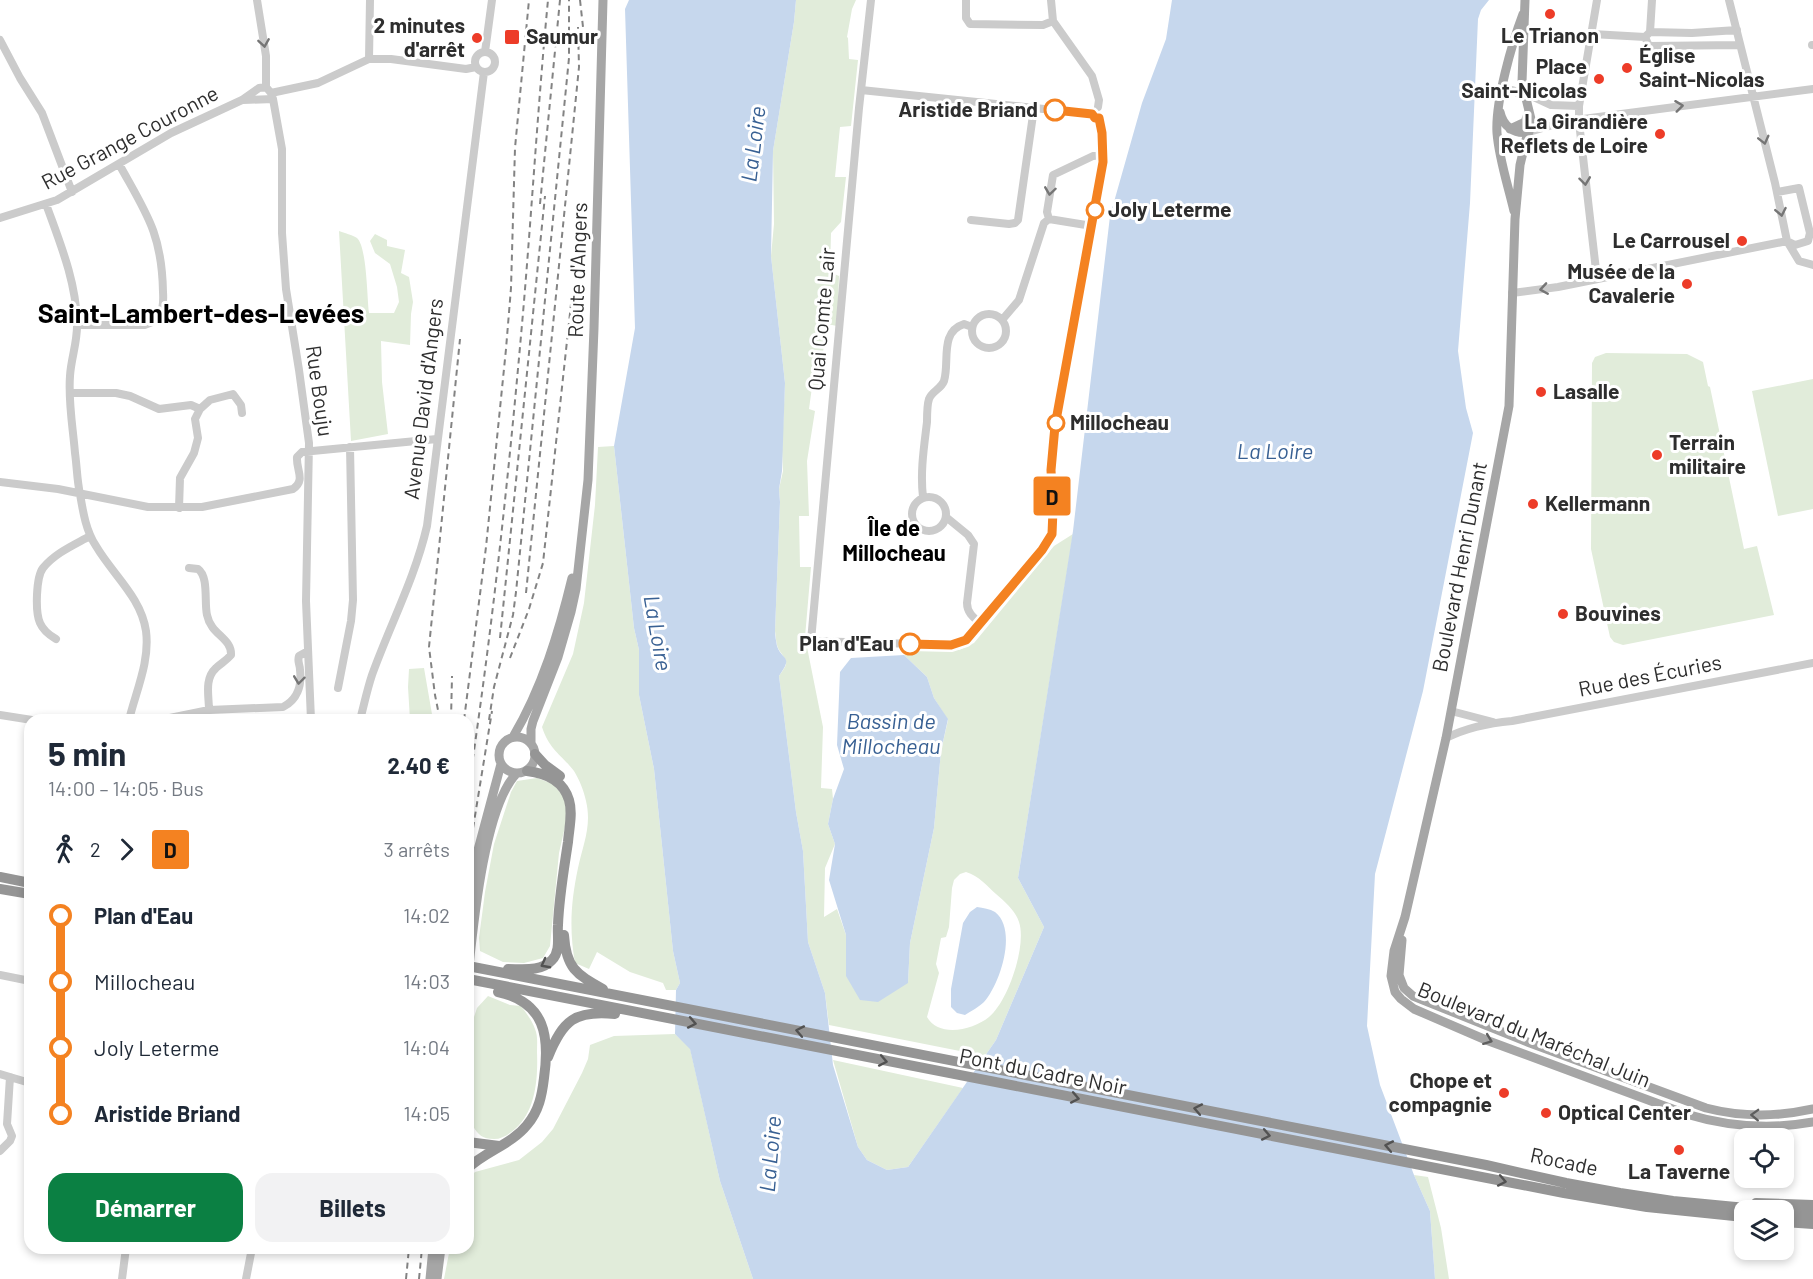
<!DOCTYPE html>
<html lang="fr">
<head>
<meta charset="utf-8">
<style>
  body { margin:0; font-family:Barlow,sans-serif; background:#f2f2f3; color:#1f2937; height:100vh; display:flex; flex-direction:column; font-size:22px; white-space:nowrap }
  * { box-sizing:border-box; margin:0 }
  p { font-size:20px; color:#747a83 }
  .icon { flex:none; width:33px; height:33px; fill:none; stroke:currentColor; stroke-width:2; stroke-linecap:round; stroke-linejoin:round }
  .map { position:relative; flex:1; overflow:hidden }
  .drawer { position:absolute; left:24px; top:714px; width:450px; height:540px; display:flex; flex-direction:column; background:#fff; border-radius:18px; box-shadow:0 3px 9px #0003 }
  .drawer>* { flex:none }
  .badge { padding:0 12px; border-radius:4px; font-size:21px; line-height:39px }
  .fabs { position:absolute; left:1734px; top:1128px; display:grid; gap:12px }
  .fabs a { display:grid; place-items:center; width:60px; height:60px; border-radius:12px; background:#fff; box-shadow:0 3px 9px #0003; font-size:30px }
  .map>.badge { position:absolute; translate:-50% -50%; box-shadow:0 0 0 3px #fff }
  .legs { display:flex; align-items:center; gap:9px; height:66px; padding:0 24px; font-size:20px }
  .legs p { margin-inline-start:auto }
  .overview { display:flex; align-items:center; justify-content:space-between; height:102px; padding:0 24px }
  h1 { font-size:33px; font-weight:700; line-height:45px }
  .cta { display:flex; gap:12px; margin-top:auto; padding:12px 24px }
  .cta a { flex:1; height:69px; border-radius:18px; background:#0b8043; color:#fff; font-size:24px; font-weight:700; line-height:69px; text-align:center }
  .cta a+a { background:#f2f2f3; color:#1f2937 }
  ul { padding:0 24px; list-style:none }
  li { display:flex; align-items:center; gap:21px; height:66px; font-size:22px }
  li i { display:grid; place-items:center; width:9px; height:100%; margin:0 8px; background:currentColor }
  li i::after { content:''; width:15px; height:15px; margin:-8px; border:4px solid; border-radius:50%; background:#fff }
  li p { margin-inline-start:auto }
  li:first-child i { background:linear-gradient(#0000 50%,currentColor 0) }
  li:last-child i { background:linear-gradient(currentColor 50%,#0000 0) }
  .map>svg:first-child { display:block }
  .green { fill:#e1ecda; fill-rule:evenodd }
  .water { fill:#c6d7ed }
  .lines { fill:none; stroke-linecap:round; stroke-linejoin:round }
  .minor { stroke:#cbcbcb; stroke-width:8 }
  .major { stroke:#a6a6a6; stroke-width:9 }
  .highway { stroke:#959595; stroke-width:10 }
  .rail { stroke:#838383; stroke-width:2; stroke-dasharray:6 4.5; stroke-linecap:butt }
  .oneway { stroke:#757575 }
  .oneway2 { stroke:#525252 }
  .oneway3 { stroke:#5e5e5e }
  .line-1-casing { stroke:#fff; stroke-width:14 }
  .line-1 { stroke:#f48221; stroke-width:9 }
  .poi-dot { fill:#ed3c28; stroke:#fff; stroke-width:2 }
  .stop-1-dot { fill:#fff; stroke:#f48221; stroke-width:3 }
  .labels { text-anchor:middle; stroke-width:6; stroke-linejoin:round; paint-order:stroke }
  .poi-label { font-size:21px; font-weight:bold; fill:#2e2e2e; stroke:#fff; text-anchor:start }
  .stop-label { font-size:21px; font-weight:bold; fill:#2e2e2e; stroke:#fff; text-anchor:end }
  .street-label { font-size:21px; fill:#2e2e2e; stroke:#fff }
  .water-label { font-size:22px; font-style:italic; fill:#386093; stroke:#fff }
  .neighbourhood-label { font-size:22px; font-weight:bold; fill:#000; stroke:#fff }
  .district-label { font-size:27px; font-weight:bold; fill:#000; stroke:#fff }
</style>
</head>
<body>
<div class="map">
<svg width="1813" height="1279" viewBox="0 0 1813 1279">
  <rect width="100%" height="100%" fill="#fff"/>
  <path class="green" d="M796,0H856L852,9L847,37L848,38L849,59L858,60L851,126L840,127L835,177H846L841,222L831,233L830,272L839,276L837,326L827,324L818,387H812L809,409L815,411L807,461L809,516H799L800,567H811L805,637L823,727L821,788L832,789L833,799L828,824L835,844L825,868L824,917L837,909L846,935V976L908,983L910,943L934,828L941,751L948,720L934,698L927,677L904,655L913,650H959L974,643L1054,546L1073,534L1018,878L1044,927L996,1040L985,1056L829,1025L825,993L808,942L803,851L796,812L779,676C789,662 788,663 779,650C776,645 776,637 775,631L780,502L779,489L783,471L782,450L785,383L771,256L774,224L773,151L794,22ZM966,872C979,876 987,886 996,894C1005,902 1015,910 1019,922C1027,945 1008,1002 989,1017C973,1030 939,1038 927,1017L939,973L936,964L941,938L946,937L949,927L952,888L954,880L960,874Z
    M339,231C344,233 353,235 357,238C367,247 367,298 369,313H394L399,302L397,287L390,264L375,253L370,241L375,234L387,240V246L405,250L401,273L409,277L413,302L411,314L410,345L381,341L382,382L388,434L351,441Z
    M1606,353L1687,354L1703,362L1708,386L1710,387L1744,549L1757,546L1774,615L1623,645L1614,642L1610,637L1591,549L1592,363L1595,357Z
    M1813,379V509L1778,516L1752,391Z
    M614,446L634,628L639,650V695L654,769L673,951L680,983L676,990H666L663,983L630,972L597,952L589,969L575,963C569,929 571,901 578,868C583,844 592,826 586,801C584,791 579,779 574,771C561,754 550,751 542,727L573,654L584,603L595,505L598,447Z
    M424,668L433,720H410L408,687L409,669Z
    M537,778L553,784L565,798L567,818L559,853L550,946L543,958L524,963L503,962L480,951L479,938L485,892L494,844L511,792L517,781Z
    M488,996L510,1005L521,1006C526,1013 532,1020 535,1029C538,1036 537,1044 537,1052C538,1078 536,1111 515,1129C509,1134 502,1139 494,1139C483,1139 478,1135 473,1126L474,1017L477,1008Z
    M675,1034L690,1048L720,1181L753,1279H444L450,1248H468V1179L475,1172L519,1160L542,1142L553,1129L582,1073L588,1059L590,1045L614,1036Z
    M833,1060L963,1088L908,1167L887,1170L867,1160L858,1147Z
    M1414,1175L1428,1177L1441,1228L1449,1279H1435L1430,1211Z"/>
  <path class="water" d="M629,0H796L794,22L773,151L771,256L785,383L782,471L779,489L780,502L775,631C775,635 776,641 777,646C782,661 794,655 779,676L796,812L803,851L808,942L825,993L833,1065L858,1147L867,1160L887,1170L908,1167L996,1040L1044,927L1018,878L1073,531L1110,216L1142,103L1166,39L1172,0H1489L1481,10L1478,19L1470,203L1458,351L1466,408L1473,433L1423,691L1375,874L1367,1026L1380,1085L1414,1175L1430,1211L1435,1279H753L720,1181L690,1049L675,1034L676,990L680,983L673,951L654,769L639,695V650L634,628L614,446L635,328L625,9Z
    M904,655L927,677L934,698L948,719L941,751L934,828L910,943L908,983L878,1002L860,1000L846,976V935L829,880L835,844L828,824L833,799L844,769L837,745L840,672L851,658Z
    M977,907C983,908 990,909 995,912C1018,930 1000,984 984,1002C979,1007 971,1011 965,1015L957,1013L951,1007V989L963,923L970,912Z"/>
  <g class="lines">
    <path class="minor" d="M257,0L266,56V87L271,93L273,99L282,149V233L286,289L299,370L309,443L306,601L311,720
      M871,0L859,108L811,641L951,645L966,640L972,635L1049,540L1051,534L1053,510L1051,469L1055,426L1101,178L1102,133L1099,118
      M966,0V18L970,24L1043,25L1053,21
      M1051,0L1053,21L1092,76L1099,100L1098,107
      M1652,0L1650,32L1645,37L1649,46L1740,45
      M1729,0L1775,183L1787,241L1799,261L1813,265
      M1650,32L1692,33L1737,30
      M1592,34L1645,37
      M0,40L20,78L42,113L72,192
      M1812,45H1813
      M485,52L492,0
      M475 62a10 10 0 1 1 20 0a10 10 0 1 1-20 0Z
      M369,59L370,0
      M861,90L1092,114
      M271,93L318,83L369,59H391L466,69L476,67
      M1525,93L1551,105L1579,106
      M243,100L273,99
      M1529,132L1553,125L1579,122L1583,119L1813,89
      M1777,192L1799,188L1810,233L1808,241L1795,245L1787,241
      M46,204C60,243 76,281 77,322C78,341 71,358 70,376C68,402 73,428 75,453C77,467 77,481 80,494C83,512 86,531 96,546C113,575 141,597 146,631C150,662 136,691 129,720
      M0,218L57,200L171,133L242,100L259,88L266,87
      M1049,219L1092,226
      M971,220L1009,224L1015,223L1018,220L1034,108
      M1597,279L1579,122V106L1597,0
      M1512,293L1558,287L1787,241
      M972 331a17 17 0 1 1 34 0a17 17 0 1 1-34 0Z
      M1002,320L1019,300L1044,223L1049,219L1047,212L1053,175L1093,156L1103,155
      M77,325H145C162,320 164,308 163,292C162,233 146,213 119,164
      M70,393H116L130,396L159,409L191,405L200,409L195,419L198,438L194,453L180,478L179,508
      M200,409L210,400L233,394L241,405L242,413
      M0,482L58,489L148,507H202L293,489C306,480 296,470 297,457L302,452L437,439
      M912 514a17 17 0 1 1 34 0a17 17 0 1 1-34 0Z
      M923,497C920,472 924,447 927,422C927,415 927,405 929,399C932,391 941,389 944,381C950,362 939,332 964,324L972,327
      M946,517L968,535L974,544L967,603C967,613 974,618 981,624
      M189,568L198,569C209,577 204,602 207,615C211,635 232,638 231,655C226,661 221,663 216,668C204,679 209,696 209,710
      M56,639C49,635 43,630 40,623C35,612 36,577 43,568C55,553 74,545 90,536
      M338,688L351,621L353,600L350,447
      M1451,711L1493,722
      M0,715L32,720
      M160,720L209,710L283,707C297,700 302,686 300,670C300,664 297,662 299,656L308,651
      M360,720C364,705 367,690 372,675C390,625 415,578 427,526L484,72
      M1446,738C1468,727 1489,723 1512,721L1813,663
      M0,975L30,981
      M0,1074L30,1083
      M0,1151L10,1141L12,1136L7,1124L10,1077
      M122,1279L126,1248
      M246,1279L252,1248"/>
    <path class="major" d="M1525,0L1522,82L1531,119L1520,165L1515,219L1509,406L1446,738L1405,917L1394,951L1391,976L1395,992L1401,999L1414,1009L1486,1040L1686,1114C1729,1127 1769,1130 1813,1122
      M1502,94L1512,91L1525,93
      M1500,112C1503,126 1514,135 1529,132
      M1510,129L1525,122L1529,111
      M1514,211C1508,185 1499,159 1497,133C1495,102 1512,43 1523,14
      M499 755a18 18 0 1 1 36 0a18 18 0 1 1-36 0Z
      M513,737C542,688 559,632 572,578
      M531,743V729L533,721L558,657L571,612L576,589L588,480L594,328L603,0
      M470,909L478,850L501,764
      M1402,940L1399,975L1404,988L1413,996L1530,1043L1706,1108C1741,1117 1777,1117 1813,1109
      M468,976C473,928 484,806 517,773
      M430,1279L433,1248
      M437,1279L441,1248"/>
    <path class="highway" d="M535,754L545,765L560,776
      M0,877L30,883
      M0,889L30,894
      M564,935C566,968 576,974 603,989
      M468,966L1486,1165L1566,1183L1620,1193L1673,1201L1767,1210
      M508,969C522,969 541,972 552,960C561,951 557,936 558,925C559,897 564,869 568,842C569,829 573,813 569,800C563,780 545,773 527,771
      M468,979L1564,1193L1647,1207L1744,1217
      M548,1057C563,1020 575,1010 615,1014
      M468,1142L499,1146
      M468,1168C486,1151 512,1144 527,1125C539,1111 542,1095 544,1078C550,1036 545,1002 498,992
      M1756,1203L1813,1205
      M1784,1212L1813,1214
      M1784,1222L1813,1224"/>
    <path class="rail" d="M580,0L584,36
      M540,204L560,0
      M526,593L579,67L578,27
      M500,638L545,196
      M510,658L529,609L543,563L571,304
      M440,720L435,695L429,647L460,339
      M451,720L452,676
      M464,720L486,547L506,349L511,288L515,148L529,0
      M489,720L494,687L513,615L516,592L569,58V0
      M468,791C492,633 509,473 523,313C532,208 538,104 548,0
      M468,859L492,711
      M406,1279L409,1248
      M419,1279L422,1248"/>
  </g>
  <defs><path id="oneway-chevron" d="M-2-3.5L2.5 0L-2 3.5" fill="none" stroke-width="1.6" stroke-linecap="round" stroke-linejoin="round" transform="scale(1.5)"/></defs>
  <g class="oneway">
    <use href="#oneway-chevron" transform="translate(264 43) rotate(81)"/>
    <use href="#oneway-chevron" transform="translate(1679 106) rotate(-7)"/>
    <use href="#oneway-chevron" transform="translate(1764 140) rotate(76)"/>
    <use href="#oneway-chevron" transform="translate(1585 181) rotate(83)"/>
    <use href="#oneway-chevron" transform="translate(1050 191) rotate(98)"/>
    <use href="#oneway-chevron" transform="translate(1781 212) rotate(79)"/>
    <use href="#oneway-chevron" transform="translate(1544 289) rotate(171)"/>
    <use href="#oneway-chevron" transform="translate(299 680) rotate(97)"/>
  </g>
  <g class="oneway2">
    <use href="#oneway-chevron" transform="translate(545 964) rotate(152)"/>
    <use href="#oneway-chevron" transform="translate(692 1023) rotate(11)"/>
    <use href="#oneway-chevron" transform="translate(800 1031) rotate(-169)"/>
    <use href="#oneway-chevron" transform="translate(883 1061) rotate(11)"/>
    <use href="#oneway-chevron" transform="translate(1075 1098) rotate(11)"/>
    <use href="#oneway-chevron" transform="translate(1198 1109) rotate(-169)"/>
    <use href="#oneway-chevron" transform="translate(1266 1135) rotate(11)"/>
    <use href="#oneway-chevron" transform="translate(1389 1146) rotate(-169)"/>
    <use href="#oneway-chevron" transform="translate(1502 1181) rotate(11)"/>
  </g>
  <g class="oneway3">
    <use href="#oneway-chevron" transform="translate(1488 1040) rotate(21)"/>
    <use href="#oneway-chevron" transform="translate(1755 1115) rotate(-178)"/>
  </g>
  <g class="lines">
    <g class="line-1-casing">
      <path id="line-1" d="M910,644L951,645L966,640L1042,550L1052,534L1053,510L1051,470L1055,426L1103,162L1102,133L1099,118H1095L1092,114L1055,110"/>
    </g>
    <use href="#line-1" class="line-1"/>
  </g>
  <g class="poi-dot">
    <circle cx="1550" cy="14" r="6"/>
    <rect x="504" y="29" width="16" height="16" rx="3"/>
    <circle cx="477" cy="38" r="6"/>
    <circle cx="1627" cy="68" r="6"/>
    <circle cx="1599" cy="79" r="6"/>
    <circle cx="1660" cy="134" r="6"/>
    <circle cx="1742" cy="241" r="6"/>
    <circle cx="1687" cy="284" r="6"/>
    <circle cx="1541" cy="392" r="6"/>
    <circle cx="1657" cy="455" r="6"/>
    <circle cx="1533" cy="504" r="6"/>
    <circle cx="1563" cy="614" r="6"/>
    <circle cx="1504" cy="1093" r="6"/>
    <circle cx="1546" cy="1113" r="6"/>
    <circle cx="1679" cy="1150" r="6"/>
  </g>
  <g class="stop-1-dot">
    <circle cx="1055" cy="110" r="10"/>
    <circle cx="1095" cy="210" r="8"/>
    <circle cx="1056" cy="423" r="8"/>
    <circle cx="910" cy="644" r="10"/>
  </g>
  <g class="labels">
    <g class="poi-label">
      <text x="465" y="33" text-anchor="end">2 minutes<tspan x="465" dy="24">d'arrêt</tspan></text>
      <text x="1550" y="43" text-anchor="middle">Le Trianon</text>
      <text x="526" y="44">Saumur</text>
      <text x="1639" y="63">Église<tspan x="1639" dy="24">Saint-Nicolas</tspan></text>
      <text x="1587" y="74" text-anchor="end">Place<tspan x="1587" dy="24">Saint-Nicolas</tspan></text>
      <text x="1648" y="129" text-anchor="end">La Girandière<tspan x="1648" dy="24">Reflets de Loire</tspan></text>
      <text x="1730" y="248" text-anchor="end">Le Carrousel</text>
      <text x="1675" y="279" text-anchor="end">Musée de la<tspan x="1675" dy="24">Cavalerie</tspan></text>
      <text x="1553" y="399">Lasalle</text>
      <text x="1669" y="450">Terrain<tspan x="1669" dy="24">militaire</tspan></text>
      <text x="1545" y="511">Kellermann</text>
      <text x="1575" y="621">Bouvines</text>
      <text x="1492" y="1088" text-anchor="end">Chope et<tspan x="1492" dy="24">compagnie</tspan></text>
      <text x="1558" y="1120">Optical Center</text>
      <text x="1679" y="1179" text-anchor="middle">La Taverne</text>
    </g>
    <g class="stop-label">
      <text x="1038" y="117">Aristide Briand</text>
      <text x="1108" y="217" text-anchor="start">Joly Leterme</text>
      <text x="1070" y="430" text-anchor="start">Millocheau</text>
      <text x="894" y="651">Plan d'Eau</text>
    </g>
    <g class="street-label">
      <text transform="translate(130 138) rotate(-28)" y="7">Rue Grange Couronne</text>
      <text transform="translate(578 270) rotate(-88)" y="7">Route d'Angers</text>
      <text transform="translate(822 319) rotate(-85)" y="7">Quai Comte Lair</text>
      <text transform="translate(319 391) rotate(82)" y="7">Rue Bouju</text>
      <text transform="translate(424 399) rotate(-83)" y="7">Avenue David d'Angers</text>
      <text transform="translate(1460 567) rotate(-79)" y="7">Boulevard Henri Dunant</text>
      <text transform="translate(1650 676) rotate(-11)" y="7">Rue des Écuries</text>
      <text transform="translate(1534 1035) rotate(22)" y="7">Boulevard du Maréchal Juin</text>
      <text transform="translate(1043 1072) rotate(11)" y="7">Pont du Cadre Noir</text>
      <text transform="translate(1564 1162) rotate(12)" y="7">Rocade</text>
    </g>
    <g class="water-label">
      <text transform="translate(753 144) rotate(-83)" y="8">La Loire</text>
      <text x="1275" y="459">La Loire</text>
      <text transform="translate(658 633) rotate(80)" y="8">La Loire</text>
      <text x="891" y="729">Bassin de<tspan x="891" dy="25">Millocheau</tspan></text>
      <text transform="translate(770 1154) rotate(-85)" y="8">La Loire</text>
    </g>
    <g class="neighbourhood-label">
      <text x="894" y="536">Île de<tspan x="894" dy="25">Millocheau</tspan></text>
    </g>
    <g class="district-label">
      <text x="201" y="323">Saint-Lambert-des-Levées</text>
    </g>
  </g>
</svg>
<div class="fabs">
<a><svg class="icon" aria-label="locate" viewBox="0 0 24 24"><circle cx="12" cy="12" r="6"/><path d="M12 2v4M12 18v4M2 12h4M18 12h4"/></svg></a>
<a><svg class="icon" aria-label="layers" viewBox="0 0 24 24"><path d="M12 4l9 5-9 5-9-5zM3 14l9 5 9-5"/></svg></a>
</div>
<b class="badge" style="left:1052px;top:496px;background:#f48221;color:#111">D</b>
<section class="drawer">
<div class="overview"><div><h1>5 min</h1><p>14:00 – 14:05 · Bus</p></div><b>2.40 €</b></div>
<div class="legs"><svg class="icon" aria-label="walk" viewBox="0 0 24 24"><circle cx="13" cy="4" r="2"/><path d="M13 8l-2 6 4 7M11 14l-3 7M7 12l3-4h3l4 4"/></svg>2<svg class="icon" aria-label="forward" viewBox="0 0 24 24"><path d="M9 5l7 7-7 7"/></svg><b class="badge" style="background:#f48221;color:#111">D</b><p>3 arrêts</p></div>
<ul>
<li><i style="color:#f48221"></i><b>Plan d'Eau</b><p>14:02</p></li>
<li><i style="color:#f48221"></i><span>Millocheau</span><p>14:03</p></li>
<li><i style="color:#f48221"></i><span>Joly Leterme</span><p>14:04</p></li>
<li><i style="color:#f48221"></i><b>Aristide Briand</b><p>14:05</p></li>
</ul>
<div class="cta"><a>Démarrer</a><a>Billets</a></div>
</section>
</div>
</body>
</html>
